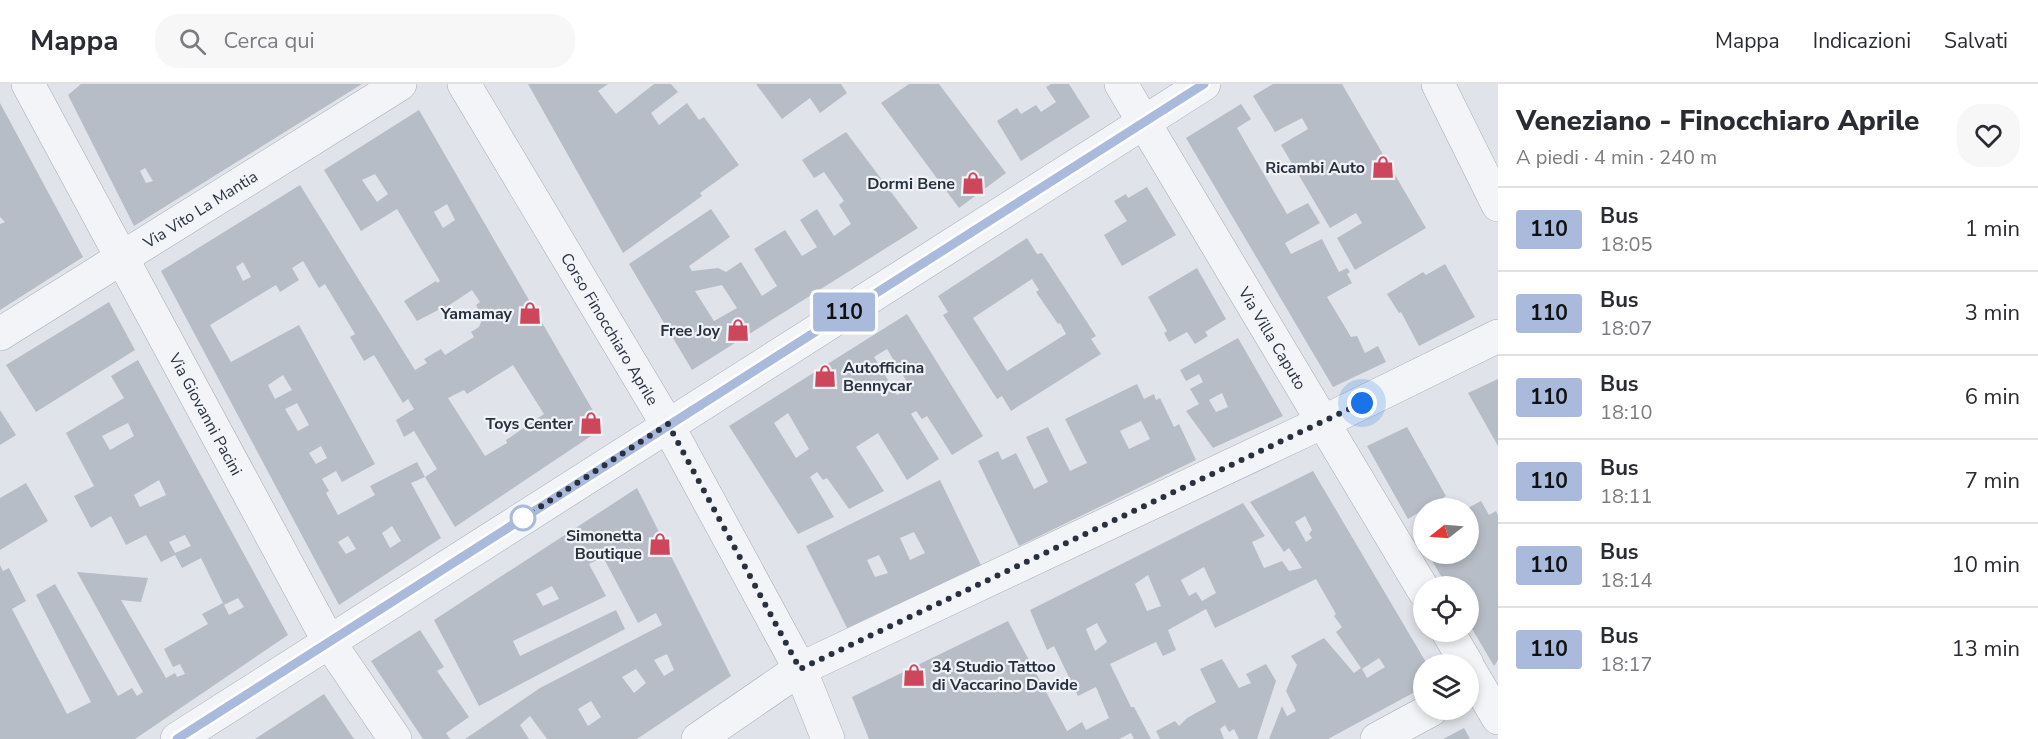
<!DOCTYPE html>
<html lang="it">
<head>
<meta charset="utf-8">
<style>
  body { margin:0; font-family:"Nunito Sans",sans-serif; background:#f7f7f7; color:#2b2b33; height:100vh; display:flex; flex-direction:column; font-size:22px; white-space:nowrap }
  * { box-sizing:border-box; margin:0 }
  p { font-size:20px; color:#7c7c81 }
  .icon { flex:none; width:33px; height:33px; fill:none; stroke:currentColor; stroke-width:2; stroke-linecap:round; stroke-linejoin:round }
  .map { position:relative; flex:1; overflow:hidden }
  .side { display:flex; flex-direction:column; background:#fff; width:540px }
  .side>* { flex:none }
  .badge { padding:0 12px; border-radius:4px; font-size:21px; line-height:39px }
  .needle { width:39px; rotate:253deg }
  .buttons { position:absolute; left:1413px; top:414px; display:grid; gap:12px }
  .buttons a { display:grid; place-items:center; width:66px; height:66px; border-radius:50%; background:#fff; box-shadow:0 3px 9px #0003; font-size:30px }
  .you { position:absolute; width:30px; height:30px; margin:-15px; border:4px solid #fff; border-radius:50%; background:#1a73e8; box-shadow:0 0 0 9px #1a73e833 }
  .map>.badge { position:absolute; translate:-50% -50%; box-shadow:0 0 0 3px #fff }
  .round { display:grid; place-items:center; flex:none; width:63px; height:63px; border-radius:24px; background:#f7f7f7 }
  .summary { display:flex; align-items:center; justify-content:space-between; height:102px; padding:0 18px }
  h1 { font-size:28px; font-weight:800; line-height:45px }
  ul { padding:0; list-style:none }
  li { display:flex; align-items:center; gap:18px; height:84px; padding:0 18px; border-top:2px solid #e1e1e2 }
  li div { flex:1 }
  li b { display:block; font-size:22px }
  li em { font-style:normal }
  li .badge { min-width:66px; font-weight:700; text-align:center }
  header { display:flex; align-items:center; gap:36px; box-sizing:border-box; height:84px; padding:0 30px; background:#fff; border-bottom:2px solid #e1e1e2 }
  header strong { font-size:28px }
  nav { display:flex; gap:33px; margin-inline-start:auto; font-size:21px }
  .search { width:420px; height:54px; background:#f7f7f7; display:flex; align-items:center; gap:15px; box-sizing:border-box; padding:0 21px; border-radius:24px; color:#7c7c81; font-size:22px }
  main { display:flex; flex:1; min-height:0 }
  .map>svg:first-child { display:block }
  .building { fill:#b7bdc6; fill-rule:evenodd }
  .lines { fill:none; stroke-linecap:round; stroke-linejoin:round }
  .minor-casing { stroke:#a5aab3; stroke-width:34 }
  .minor { stroke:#f3f4f7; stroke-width:33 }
  .line-casing { stroke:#fff; stroke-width:14 }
  .line { stroke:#a9badd; stroke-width:9 }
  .walk { stroke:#293140; stroke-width:6; stroke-dasharray:0 10.8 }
  .stop-dot { fill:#fff; stroke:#a9badd; stroke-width:3 }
  .labels { text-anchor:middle; stroke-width:4.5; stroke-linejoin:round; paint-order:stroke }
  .poi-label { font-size:16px; font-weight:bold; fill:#293140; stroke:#eff2f6; text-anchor:end }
  .street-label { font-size:16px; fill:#293140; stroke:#eff2f6 }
</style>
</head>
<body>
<header>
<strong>Mappa</strong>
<div class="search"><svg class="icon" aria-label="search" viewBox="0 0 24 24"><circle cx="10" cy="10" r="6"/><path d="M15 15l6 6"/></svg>Cerca qui</div>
<nav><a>Mappa</a><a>Indicazioni</a><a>Salvati</a></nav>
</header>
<main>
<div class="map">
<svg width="1498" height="655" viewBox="0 0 1498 655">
  <rect width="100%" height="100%" fill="#e0e3e9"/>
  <path class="building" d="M81,0H362L134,142L68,11ZM145,84L153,97L146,99L140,87Z
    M528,0H608L598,7L616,30L654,0H671L678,8L651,29L659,41L687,19L699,36L704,33L739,81L700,109L702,112L623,169Z
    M756,0H841L847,9L820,29L810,14L782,35Z
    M909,0H939L1006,89L959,124L881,19Z
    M1051,0H1069L1090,33L1021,77L997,37L1017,24L1021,30L1036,21L1041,28L1056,18L1046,3Z
    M1273,0H1342L1426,144L1355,186L1337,154L1362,139L1356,129L1330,144L1281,61L1308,45L1302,34L1275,48L1253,12Z
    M0,19L83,173L0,226V140L5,138L0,133Z
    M1241,20L1251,35L1237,44L1287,130L1308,119L1320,139L1285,159L1291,170L1322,155L1339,188L1347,184L1350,188L1347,190L1352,199L1327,213L1351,253L1357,252L1365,269L1378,262L1386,278L1333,303L1186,54Z
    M419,26L603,344L455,443L425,393L411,399L441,454L339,521L161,187L300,101L415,286L427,279L424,275L441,265L445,271L474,253L471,248L479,243L483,233L476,221L480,218L472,206L445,224L444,223L417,237L404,217L436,197L437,199L440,197L397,125L361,147L324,86ZM375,90L388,110L377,118L362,96ZM447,120L455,136L443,144L434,128ZM303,177L319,204L325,200L355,250L350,253L364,277L374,271L403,319L408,315L414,325L396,336L404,353L414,347L437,385L425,393L417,378L370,402L375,411L338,431L326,409L329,407L322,395L336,387L342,398L375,380L299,241L231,278L210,241L276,201L280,208L299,196L292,184ZM243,178L251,193L243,197L236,183ZM513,281L544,330L506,356L507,359L485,372L448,314L464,306L467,310ZM283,291L292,306L275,315L268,301ZM297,319L309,341L298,347L285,325ZM321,362L327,374L316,380L309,369ZM392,442L401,457L390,464L382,449ZM348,452L356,465L346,470L338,458Z
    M846,48L918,144L692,286L629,180L711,125L730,153L689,182L692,187L718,184L726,188L741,178L762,212L777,202L754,165L785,146L802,172L817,163L800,136L817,125L834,152L851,140L839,121L844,117L824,88L814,94L802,76ZM722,201L737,224L714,237L695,207Z
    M1147,103L1176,151L1122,182L1104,151L1127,137L1114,117L1126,110L1128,114Z
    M1027,154L1037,170L1042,169L1096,252L1091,255L1101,270L1011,327L1002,312L997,315L943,231L948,228L938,212ZM1032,195L1039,206L1036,208L1058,240L1060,239L1066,250L1007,287L973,234Z
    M1445,180L1475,233L1419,262L1401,228L1399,229L1387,210L1423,188L1426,191Z
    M1197,184L1226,235L1205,248L1208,252L1195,260L1187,248L1169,258L1164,249L1167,247L1148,213Z
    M109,218L135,266L36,328L6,281Z
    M907,230L983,352L952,371L927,332L922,335L916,327L911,330L939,375L907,396L878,349L856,363L884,407L849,425L827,394L823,396L817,388L810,393L834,433L798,450L729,342ZM887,265L910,303L897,311L874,273ZM788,329L809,365L796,374L774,339Z
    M1238,254L1283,332L1213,364L1186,327L1199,320L1190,305L1203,298L1199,290L1186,297L1180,286ZM1222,309L1228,323L1216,328L1209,316Z
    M138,276L288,551L135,655H0V481L3,487L9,484L26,517L12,525L67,630L91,618L36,511L55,500L118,612L132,604L137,612L143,608L77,488L148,494L141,518L121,516L166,594L175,589L177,593L185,590L180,580L173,583L164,565L208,540L202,530L223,519L201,474L182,484L175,471L161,478L146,451L126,461L111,432L91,444L74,412L94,402L66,349L124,314L111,292ZM128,339L134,352L110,366L102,352ZM159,396L166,411L140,423L134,411ZM185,451L191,462L175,469L169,458ZM238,514L244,523L229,531L224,521Z
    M1498,295V362L1468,309Z
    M1137,300L1144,315L1154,310L1156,316L1160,314L1174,343L1179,340L1196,376L1019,462L978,377L998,367L1002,376L1016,369L1034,405L1048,398L1026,353L1048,343L1070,387L1087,379L1065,335ZM1141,337L1150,355L1129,365L1120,347Z
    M0,326L16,351L0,361Z
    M1407,343L1446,412L1408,435L1367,362Z
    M1313,387L1427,580H1424V603L1328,655H1269L1282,622L1287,632L1296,627L1286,607L1297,581L1291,572L1324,554L1354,589L1361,584L1336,548L1342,543L1334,532L1336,530L1316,495L1215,544L1206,525L1168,546L1176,566L1163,572L1156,558L1110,580L1131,623H1134L1151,655H1134L1131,649L1119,655H869L852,613L1008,537L1067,647L1082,638L1086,646L1109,634L1096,603L1078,612L1054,562L1047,566L1030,526L1243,419L1265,452L1252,458L1264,484L1282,477L1289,487L1302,484L1289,464L1284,468L1250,418ZM1305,432L1312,446L1309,450L1312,454L1306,458L1295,438ZM1204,483L1216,509L1202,517L1196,508L1189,512L1181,496ZM1148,491L1161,522L1147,527L1135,500ZM1097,539L1107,558L1095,567L1086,545ZM1379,574L1385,583L1367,594L1362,585Z
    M940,396L981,481L847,544L806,462ZM914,448L925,469L910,476L900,454ZM879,471L888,489L875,493L867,476Z
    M26,399L48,437L0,466V414Z
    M637,404L731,592L637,655H547L530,632L520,641L529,655H465L540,604L662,541L656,529L638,539L603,473L589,480L606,512L513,557L520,572L616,526L625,545L479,622L434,536ZM552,502L559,515L543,522L536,510ZM667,570L674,586L664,592L654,576ZM636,585L646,599L634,609L622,593ZM591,617L601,633L588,642L578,625Z
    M1481,417L1489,431L1496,427L1498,431V576L1494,582L1468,538V502H1447L1428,470H1468V424Z
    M420,546L444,583L437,587L469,633L446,649L450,655H423L371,577Z
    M1222,575L1239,604L1251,599L1246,590L1266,580L1276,597L1257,655H1239L1234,645L1229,648L1225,641L1220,645L1224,655H1160L1156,647L1175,637L1179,642L1187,634L1216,618L1200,585Z
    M324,610L354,655H255Z
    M1464,644L1470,655H1443Z"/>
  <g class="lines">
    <g class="minor-casing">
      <g id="minor">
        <path id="s1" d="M28,0L329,558L395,655"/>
        <path id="s2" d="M464,0L667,340L800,585L828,655"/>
        <path id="s3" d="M1121,0L1424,507"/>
        <path d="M1438,0L1498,121"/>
        <path id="s4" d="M0,250L400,0"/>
        <path d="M1448,548L1467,580"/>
        <path d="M1468,583L1498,634"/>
        <path d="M177,655L1204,0"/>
        <path d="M698,655L800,585L1323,338L1498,252"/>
        <path d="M1377,655L1431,626"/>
      </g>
    </g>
    <use href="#minor" class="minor"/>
  </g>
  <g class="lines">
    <g class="line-casing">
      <path id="line" d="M177,655L1204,0"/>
    </g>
    <use href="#line" class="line"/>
    <path class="walk" d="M523,434L668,340L800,585L1362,319"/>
  </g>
  <defs>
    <g id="shop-bare" transform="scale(1.8)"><path d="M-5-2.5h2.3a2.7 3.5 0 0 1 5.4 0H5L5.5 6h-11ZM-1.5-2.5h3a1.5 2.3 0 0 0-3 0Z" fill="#cd465b" stroke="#eff2f6" stroke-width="2.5" paint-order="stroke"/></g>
  </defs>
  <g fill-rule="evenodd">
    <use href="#shop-bare" x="1383" y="83"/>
    <use href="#shop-bare" x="973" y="99"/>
    <use href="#shop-bare" x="530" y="229"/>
    <use href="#shop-bare" x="738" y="246"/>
    <use href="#shop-bare" x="825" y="292"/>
    <use href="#shop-bare" x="591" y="339"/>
    <use href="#shop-bare" x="660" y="460"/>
    <use href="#shop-bare" x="914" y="591"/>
  </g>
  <circle class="stop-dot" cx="523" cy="434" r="12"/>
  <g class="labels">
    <g class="poi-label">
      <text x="1365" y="89">Ricambi Auto</text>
      <text x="955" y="105">Dormi Bene</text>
      <text x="512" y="235">Yamamay</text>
      <text x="720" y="252">Free Joy</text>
      <text x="843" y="289" text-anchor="start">Autofficina<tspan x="843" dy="18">Bennycar</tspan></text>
      <text x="573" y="345">Toys Center</text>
      <text x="642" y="457">Simonetta<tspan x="642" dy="18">Boutique</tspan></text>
      <text x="932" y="588" text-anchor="start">34 Studio Tattoo<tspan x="932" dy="18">di Vaccarino Davide</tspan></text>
    </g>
    <g class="street-label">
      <text dy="6" stroke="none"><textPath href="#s4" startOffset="236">Via Vito La Mantia</textPath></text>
      <text dy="6" stroke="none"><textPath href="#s2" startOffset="285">Corso Finocchiaro Aprile</textPath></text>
      <text dy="6" stroke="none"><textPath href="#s3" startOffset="296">Via Villa Caputo</textPath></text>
      <text dy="6" stroke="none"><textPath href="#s1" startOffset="375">Via Giovanni Pacini</textPath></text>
    </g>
  </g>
</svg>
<div class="buttons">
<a><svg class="needle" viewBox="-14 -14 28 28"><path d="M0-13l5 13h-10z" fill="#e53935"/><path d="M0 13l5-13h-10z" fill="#7c7c81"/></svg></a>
<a><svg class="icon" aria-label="locate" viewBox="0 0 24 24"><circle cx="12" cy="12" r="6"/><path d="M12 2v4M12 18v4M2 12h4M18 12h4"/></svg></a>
<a><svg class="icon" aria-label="layers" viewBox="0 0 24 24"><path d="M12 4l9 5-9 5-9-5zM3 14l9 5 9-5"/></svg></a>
</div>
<div class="you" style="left:1362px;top:319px"></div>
<b class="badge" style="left:844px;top:228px;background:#a9badd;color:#111">110</b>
</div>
<section class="side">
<div class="summary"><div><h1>Veneziano - Finocchiaro Aprile</h1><p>A piedi · 4 min · 240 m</p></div><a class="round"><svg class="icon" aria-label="heart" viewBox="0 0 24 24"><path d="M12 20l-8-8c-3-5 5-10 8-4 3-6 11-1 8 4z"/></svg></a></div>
<ul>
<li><span class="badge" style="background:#a9badd;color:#111">110</span><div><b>Bus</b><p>18:05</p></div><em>1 min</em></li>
<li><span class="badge" style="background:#a9badd;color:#111">110</span><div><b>Bus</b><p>18:07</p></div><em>3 min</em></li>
<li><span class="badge" style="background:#a9badd;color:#111">110</span><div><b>Bus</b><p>18:10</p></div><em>6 min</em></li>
<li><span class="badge" style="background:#a9badd;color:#111">110</span><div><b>Bus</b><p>18:11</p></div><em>7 min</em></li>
<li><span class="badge" style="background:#a9badd;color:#111">110</span><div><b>Bus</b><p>18:14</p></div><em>10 min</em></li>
<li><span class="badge" style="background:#a9badd;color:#111">110</span><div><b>Bus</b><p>18:17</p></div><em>13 min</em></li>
</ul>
</section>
</main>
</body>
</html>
